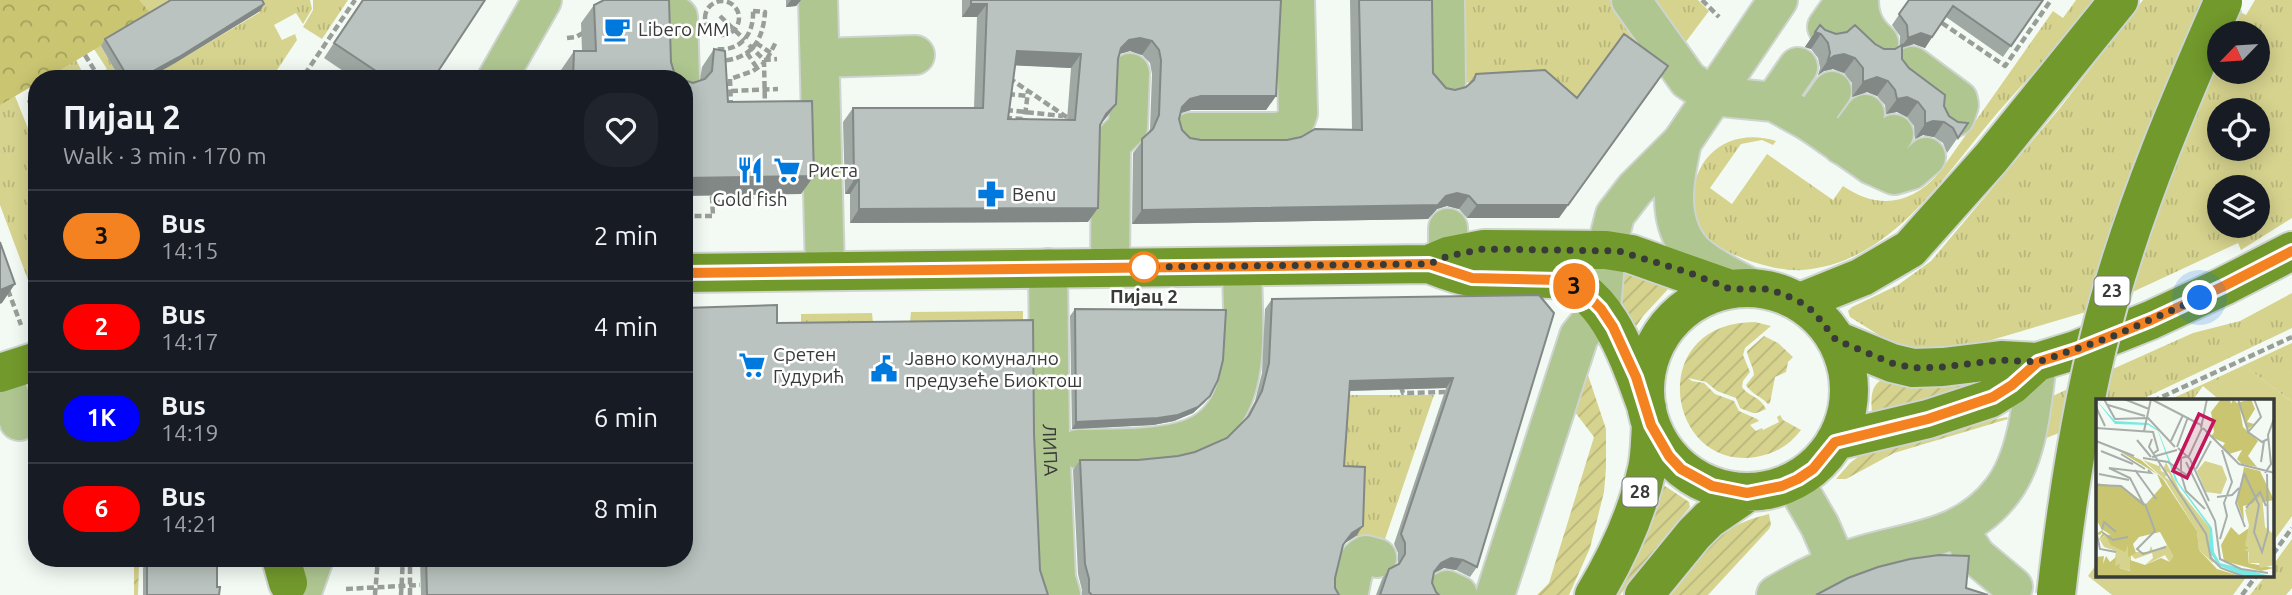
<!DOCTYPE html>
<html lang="en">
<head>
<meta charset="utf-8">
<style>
  body { margin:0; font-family:Ubuntu,sans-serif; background:#20242c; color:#f1f3f6; height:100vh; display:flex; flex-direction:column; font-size:26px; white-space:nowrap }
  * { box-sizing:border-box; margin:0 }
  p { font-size:23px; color:#9ea1a6 }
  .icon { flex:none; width:38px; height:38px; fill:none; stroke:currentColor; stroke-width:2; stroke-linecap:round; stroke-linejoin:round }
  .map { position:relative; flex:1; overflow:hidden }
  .sheet { position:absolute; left:28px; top:70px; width:665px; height:497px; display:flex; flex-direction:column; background:#171b24; border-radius:28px; box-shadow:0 4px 18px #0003 }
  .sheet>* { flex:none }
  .badge { padding:0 14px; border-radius:23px; font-size:24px; line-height:46px }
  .needle { width:46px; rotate:245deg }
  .tools { position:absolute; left:2207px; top:21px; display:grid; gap:14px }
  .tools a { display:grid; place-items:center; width:63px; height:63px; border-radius:50%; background:#171b24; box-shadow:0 4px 18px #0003; font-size:35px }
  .you { position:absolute; width:35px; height:35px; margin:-18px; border:5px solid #fff; border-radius:50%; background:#1a73e8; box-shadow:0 0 0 10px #1a73e833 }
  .map>.badge { position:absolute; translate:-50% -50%; box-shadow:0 0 0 4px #fff }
  .round { display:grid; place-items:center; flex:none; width:74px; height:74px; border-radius:28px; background:#20242c }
  .headline { display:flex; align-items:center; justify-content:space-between; height:119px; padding:0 35px }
  h1 { font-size:33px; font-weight:700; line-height:52px }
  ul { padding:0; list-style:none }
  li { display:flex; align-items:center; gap:21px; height:91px; padding:0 35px; border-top:2px solid #363941 }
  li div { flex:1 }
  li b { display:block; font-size:26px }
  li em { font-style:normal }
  li .badge { min-width:77px; font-weight:700; text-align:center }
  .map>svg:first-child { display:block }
  .grass { fill:url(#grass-tufts); fill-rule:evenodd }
  .forest { fill:url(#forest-crowns) }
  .garden { fill:url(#garden-furrows) }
  .pitch { fill:#d6d38e }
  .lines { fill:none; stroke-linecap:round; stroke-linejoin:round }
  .minor-casing { stroke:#ced4ce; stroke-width:42 }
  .major-casing { stroke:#ced4ce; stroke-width:42 }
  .path { stroke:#999e99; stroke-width:4.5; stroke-dasharray:7 3.5; stroke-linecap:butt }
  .minor { stroke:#afc691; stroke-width:38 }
  .major { stroke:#72992c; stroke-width:38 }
  .major-bridge-casing { stroke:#ced4ce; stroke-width:42; stroke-linecap:butt }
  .major-bridge { stroke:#72992c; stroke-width:38 }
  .wall { fill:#a0a8a4; fill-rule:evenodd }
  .shaded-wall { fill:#828886 }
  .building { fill:#bac3bf; stroke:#828886; stroke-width:2; fill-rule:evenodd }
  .line-casing { stroke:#fff; stroke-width:16 }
  .line { stroke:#f58220; stroke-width:10 }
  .walk { stroke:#383b38; stroke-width:7; stroke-dasharray:0 12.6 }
  .stop-dot { fill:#fff; stroke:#f58220; stroke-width:3.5 }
  .labels { text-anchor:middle; stroke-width:5; stroke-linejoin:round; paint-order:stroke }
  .shield { fill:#fff; stroke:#747674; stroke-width:2 }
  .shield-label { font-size:18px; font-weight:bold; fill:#383b38 }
  .poi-label { font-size:19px; fill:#383b38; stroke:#fff; text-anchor:start }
  .stop-label { font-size:19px; font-weight:bold; fill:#383b38; stroke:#fff }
  .street-label { font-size:19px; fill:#383b38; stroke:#fff }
  .inset-road { fill:none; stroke:#a8aea9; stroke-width:2 }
  .view { fill:#c2185b; fill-opacity:0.15; stroke:#c2185b; stroke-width:3.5 }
  .inset-edge { fill:none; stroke:#383b38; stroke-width:3.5 }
</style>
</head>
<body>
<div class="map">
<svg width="2292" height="595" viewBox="0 0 2292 595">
  <defs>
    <pattern id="grass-tufts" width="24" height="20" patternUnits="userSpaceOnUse" patternTransform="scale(1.75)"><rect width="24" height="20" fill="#d6d38e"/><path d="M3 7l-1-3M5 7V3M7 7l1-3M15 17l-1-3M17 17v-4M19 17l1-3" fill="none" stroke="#b8b67b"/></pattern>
    <pattern id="forest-crowns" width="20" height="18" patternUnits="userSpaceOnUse" patternTransform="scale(1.75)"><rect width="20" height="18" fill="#c9c571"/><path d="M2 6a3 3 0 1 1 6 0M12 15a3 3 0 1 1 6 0" fill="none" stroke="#a4a15e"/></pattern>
    <pattern id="garden-furrows" width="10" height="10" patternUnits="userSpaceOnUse" patternTransform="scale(1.75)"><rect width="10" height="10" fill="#d6d38e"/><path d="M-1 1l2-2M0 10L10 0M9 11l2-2" fill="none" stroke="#b8b67b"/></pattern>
  </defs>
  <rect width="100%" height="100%" fill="#f3faf4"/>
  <path class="grass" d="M0,0H177L101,46L120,79H106L102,72L107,69L94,49L76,60L86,79H37V90L34,85L15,96L37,151V304L0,205Z
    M254,0H310L312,9L303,24L296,13L274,25L282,40L295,34L297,40L277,70L252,79H148L260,12Z
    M313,0H348L322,39L303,27L313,10Z
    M1458,0H1611L1663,74L1659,80L1572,106L1537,80L1456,83Z
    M1648,0H1698L1709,11L1685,43Z
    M2076,0H2099C2067,38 2032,73 1999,111C1945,173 1894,263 1802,270C1773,273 1699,249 1693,217C1692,212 1693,206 1693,201C1693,154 1731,127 1776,141L1773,145L1762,140L1741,144L1710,188L1732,204L1767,154L1833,200L1843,186C1878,210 1911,205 1939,173L2053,11L2063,18Z
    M2143,0H2219L2246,15L2255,0H2292V218L2241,250L2238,243L2096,309L1978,344L1922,348L1905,346L1882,337L1850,317L1848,311L1852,307L1898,285L1931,261L2060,108ZM2219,33H2258V72H2219ZM2219,110H2258V149H2219ZM2219,187H2258V226H2219Z
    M2292,293V328L2138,401H2098V418L2041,440L2048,398L2193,333L2240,321Z
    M1023,311V325L801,328V314L872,313L873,323L910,322L911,312Z
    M2292,343V402L2246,367L2220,401H2213L2216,397L2203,386L2192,401H2167Z
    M1348,395H1434L1383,545L1356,536L1289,473Z
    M2292,539V588L2286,595H2250L2265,576H2273V565Z"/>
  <path class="forest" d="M0,0H139L152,15L45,79H37V83L0,105Z"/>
  <path class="garden" d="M1621,267L1670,287L1643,316L1633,331C1618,303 1619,297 1621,267Z
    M1755,322L1771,326L1745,348L1743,355L1750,372L1743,381L1742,387C1750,398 1759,395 1766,409C1753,415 1756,414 1740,408L1736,398L1717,391L1706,382L1688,378L1692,381L1704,383L1715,394L1734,401L1739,411L1757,419L1759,421L1750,425L1756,431L1762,428L1763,430L1779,422L1777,417L1780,415L1783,420L1801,430C1790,445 1775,454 1756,457C1666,471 1644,322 1755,322Z
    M1764,336L1778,343L1793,357L1788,362L1786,372L1775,377L1770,403L1768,404C1762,397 1750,393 1746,385L1754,375C1753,366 1748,359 1747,351Z
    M1587,372L1606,429V468L1604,492L1590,548L1569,595H1537L1549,583L1594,437L1571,407Z
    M1882,380L1887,381L1988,380L1956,397L1872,413C1871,401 1870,385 1882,380Z
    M2007,417L2008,419L1894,453L1846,479H1836L1850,463L1867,450L1952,428Z
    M1665,486L1689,502L1690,507L1663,539L1620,595H1610L1659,489Z
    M1769,514L1771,525L1769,529L1708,595H1671L1716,539C1732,525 1749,519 1769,514Z
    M134,558H213V570L139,567L138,595H134Z"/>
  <path class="pitch" d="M2245,366L2292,402V516L2273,542V401H2220Z
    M2098,562V576H2247L2233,595H2112L2088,576Z"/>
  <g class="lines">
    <g class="minor-casing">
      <g id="minor">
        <path d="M818,0L825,270"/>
        <path d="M1445,0L1446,82"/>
        <path d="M1631,0L1688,80L1712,96L1774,102L1810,122L1872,165L1894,175L1911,170L1926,157"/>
        <path d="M1859,0C1859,18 1865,31 1879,43"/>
        <path d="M678,17L680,79"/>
        <path d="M1827,27L1846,0"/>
        <path d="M820,58L915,55"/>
        <path d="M1912,66L1958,100L1959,105L1955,117"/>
        <path d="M497,79L542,0"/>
        <path d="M1774,102L1798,67"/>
        <path d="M1810,122L1832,91"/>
        <path d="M1191,132H1277C1289,130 1295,125 1298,113L1295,0"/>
        <path d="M1682,142C1674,178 1665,221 1693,252C1708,267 1731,277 1749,287"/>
        <path d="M1842,145L1865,114"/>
        <path d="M1872,165L1894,134"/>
        <path d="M1448,228V256"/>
        <path d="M1110,267L1111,148L1112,143L1128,127L1130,73"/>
        <path id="s1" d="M1048,268L1050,442L1056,578L1061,595"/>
        <path d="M1,373L19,421"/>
        <path d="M1078,449C1110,448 1149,450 1180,442C1258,424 1242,328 1242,267"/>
        <path d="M1794,481L1820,526L1837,565"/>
        <path d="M1958,528L1976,556L2013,587"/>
        <path d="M1447,590L1458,595"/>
        <path d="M1349,592C1352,579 1352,562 1366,555L1377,558"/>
        <path d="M301,595L314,558"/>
        <path d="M1495,595L1579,336L1601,309L1606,250L1615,215L1635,189L1682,142L1778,0"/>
        <path d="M1776,595C1801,580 1826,567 1854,558C1909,540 1964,541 2002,491C2028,457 2032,403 2037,362"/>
      </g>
    </g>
    <g class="major-casing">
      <path id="major" d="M1429,264L1448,256L1484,249L1606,250L1631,254L1730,289
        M684,273L1429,264C1442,269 1456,275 1470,277C1497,282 1525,277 1552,279C1607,284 1631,365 1647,408
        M1645 390a102 102 0 1 1 204 0a102 102 0 1 1-204 0Z
        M1800,302L1862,277L1910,249L1991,158L2119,0
        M1836,340L1892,363L1913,368L1943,367L2001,360L2037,362L2076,350L2151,320L2224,286L2292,251
        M0,373L37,361
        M1835,441L1928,419L1989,399L2012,385L2037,362
        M281,558L288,583
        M1594,595C1617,557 1637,513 1647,469C1650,455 1650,440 1651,425
        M1644,595L1694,534L1709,519L1747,493"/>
    </g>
    <path class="path" d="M1702,0L1719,17
      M705 18a17 17 0 1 1 34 0a17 17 0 1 1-34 0Z
      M753,11L765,12C763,43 749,61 716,61L715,49C740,52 754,35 753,11Z
      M720,16L745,40
      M1942,23L2005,66L2051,0
      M567,38L576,37L583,33
      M756,43L771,53
      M749,45L764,60L777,59
      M747,53L757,68
      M85,55L100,79
      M767,59L776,42
      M764,60L765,108
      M1009,78L1065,116L1072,119
      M286,79L307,71
      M319,79L307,71L355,0
      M731,91L778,89
      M1008,94L1027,96
      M29,100L37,120
      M731,107L730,79L753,71L764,63
      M1006,110L1063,116
      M1005,118L1024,119
      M1024,125L1028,91
      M713,202H752L751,196
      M684,216H713L712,196
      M8,290L21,325
      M1401,387L1403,393L1445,392
      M2153,401L2292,337
      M2273,554L2292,528
      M377,564L420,562
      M346,589L420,585
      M375,595L378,558
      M401,595L403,558
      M410,595V562
      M2242,595L2256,576"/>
    <use href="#minor" class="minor"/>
    <use href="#major" class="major"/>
    <g class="major-bridge-casing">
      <path id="major-bridge" d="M2056,595C2067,496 2082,398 2109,301C2138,198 2180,100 2223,2"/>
    </g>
    <use href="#major-bridge" class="major-bridge"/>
  </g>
  <path class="wall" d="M362,0L433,79H355L324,58Z
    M786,0H801L796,6L786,7Z
    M962,0H1281L1276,96L1266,110H1191L1181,113L1179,119L1182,130L1190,138L1201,140H1287L1352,130L1350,0H1432L1433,73L1446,88L1455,90L1466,87L1476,74L1559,218H1467L1459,209L1447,206L1437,209L1428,219L1132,224L1133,153L1147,135L1150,129L1152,74L1150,63L1142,55L1130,51L1119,54L1118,59L1116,104L1100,125L1088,222L850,223V194H845L843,122L853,108H974L977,17H962ZM1015,65L1071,68L1067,120L1008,119Z
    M1909,0H2043L2003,57L1946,17L1925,48L1914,44L1902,48V59L1909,68L1944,106L1949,116L1958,122L1968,123L1947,153L1943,143L1934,137L1923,135L1915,139L1914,126L1907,117L1897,112L1886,114L1885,105L1877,96L1867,92L1852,97V83L1844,73L1833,69L1824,71L1818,75L1820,68L1818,58L1811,49L1805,47L1820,25L1825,30L1875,44L1884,49H1895L1900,46V36L1892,25Z
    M264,4L260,11L175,63L147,79H120L101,46L105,39Z
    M594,5L671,62L674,72L681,79H561V70L574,51H582L581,23Z
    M714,49L728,102L801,194L693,83L700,80L702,67Z
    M1539,295L1477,567L1470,577L1456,570L1444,568L1434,573L1432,583L1436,592L1439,595H1376L1382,579L1389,569L1398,564V553L1394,544L1446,388L1349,391L1344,466L1356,536L1345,543L1343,546L1335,578V588L1339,595H1082V590L1078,574L1073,470L1080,460H1138L1178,456L1195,452L1227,438L1245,420L1255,401L1262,373L1265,309L1272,299Z
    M1075,309L1205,402L1193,413L1174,421L1153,425L1072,429L1070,316Z
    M777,323L1034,434L1040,570L1048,595H421L420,558H684Z
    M147,561L217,587L219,595H143V568Z"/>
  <path class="shaded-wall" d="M791,0H801L796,6L786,7Z
    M264,4L260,11L175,63L147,79H139Z
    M971,4H987L977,17H962Z
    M1815,32L1821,34L1811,49L1805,47Z
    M1921,33L1932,37L1925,48L1914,44L1900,48L1908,38Z
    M1140,38L1152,41L1142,55L1130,51L1119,54L1121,48L1129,40Z
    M1017,51L1081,54L1071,68L1007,65Z
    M1844,54L1855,58L1844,73L1833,69L1824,71L1818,75L1828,60L1834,56Z
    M1877,77L1888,81L1877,96L1867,92L1852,97L1863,82Z
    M1659,80L1559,218H1467L1477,205Z
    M1201,96H1276L1266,110H1191L1181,113L1182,107L1190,99Z
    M1907,97L1918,102L1907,117L1897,112L1886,114L1897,99Z
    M1116,104L1106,118L1097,128L1106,114Z
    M1933,121L1944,122L1934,137L1923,135L1915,139L1925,124Z
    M814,176L801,194L684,196V178Z
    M854,180H859L850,194H845Z
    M1457,193L1469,196L1459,209L1447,206L1437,209L1428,219L1132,224L1142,210L1446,196Z
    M1098,208L1088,222L850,223L859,209Z
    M15,284L2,303L0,304V290Z
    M1453,378L1446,388L1343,391L1350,381Z
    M1210,396L1205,402L1193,413L1174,421L1153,425L1072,429L1076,422Z
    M1363,526L1356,536L1345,543L1352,533Z
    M1451,558L1463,560L1456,570L1444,568L1434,573L1427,582L1441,563Z"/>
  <path class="building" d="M171,0H262L264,4L179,57L139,79H129L105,39Z
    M363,0H485L433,79H388L334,43Z
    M604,0H669L671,62L674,72L681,79H573L574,51H596L594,5Z
    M971,0H1281L1276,96H1201L1190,99L1182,107L1179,119L1182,130L1190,138L1201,140H1287L1301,137L1315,129L1362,130L1359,0H1432L1433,73L1446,88L1455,90L1466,87L1474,80L1476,74L1545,70L1577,98L1624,34L1668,66L1568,205H1477L1469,196L1457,193L1446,196L1438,205L1142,210V139L1153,129L1159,115L1161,60L1159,50L1152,41L1140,38L1129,40L1121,48L1118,59L1116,104L1106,114L1100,125L1098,208L859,209V180H854L853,108H983L987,4H971ZM1017,51L1081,54L1075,120L1008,119Z
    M1909,0H2043L2011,46L1953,6L1932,37L1921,33L1908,38L1907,25L1899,14Z
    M1820,25L1825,30L1836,34L1847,32L1855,25L1875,44L1884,49H1895L1902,45V59L1909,68L1945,95L1944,106L1949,116L1958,122L1968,123L1958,138L1953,128L1944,122L1933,121L1925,124V111L1918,102L1907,97L1897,99L1895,90L1888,81L1877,77L1863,82V68L1855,58L1844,54L1834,56L1828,60L1830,53L1828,43L1821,34L1815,32Z
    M714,49L725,51L728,102L812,101L814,176L684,178V80L693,83L705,79L712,71Z
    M0,242L15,284L0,290Z
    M1539,295L1554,313L1477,567L1463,560L1451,558L1441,563L1434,572L1432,583L1436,592L1439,595H1380L1389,569L1399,564L1405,554V543L1401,534L1453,378L1350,381L1344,466L1365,467L1363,526L1352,533L1343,545L1335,578V588L1339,595H1092L1089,592V579L1085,564L1080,460H1138L1178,456L1195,452L1227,438L1249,416L1262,391L1269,363L1272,299Z
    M777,305V323L1033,320L1034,434L1040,570L1048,595H427L426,558H684V308Z
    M1075,309L1226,310L1223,360L1218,380L1210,396L1198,407L1178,415L1158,418L1076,422Z
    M1939,555L1969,556L1966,588L1988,595H1816L1848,578L1878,567L1910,559Z
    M147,561L217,564V587H220L219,595H147Z"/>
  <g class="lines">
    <g class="line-casing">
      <path id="line" d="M684,273L1429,264L1472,278L1560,280L1571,284L1585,293L1601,309L1613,327L1636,377L1651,425L1669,456L1681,469L1712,486L1747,493L1782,486L1798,479L1813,469L1835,442L1928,419L1993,397L2012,385L2038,362L2076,350L2151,320L2224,286L2292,251"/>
    </g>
    <use href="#line" class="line"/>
    <path class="walk" d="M1144,267L1429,264L1448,256L1483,249L1619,251L1690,273L1730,289H1767L1783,294L1800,302L1814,312L1836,340L1892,363L1913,368L1943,367L2001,360L2038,362L2111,337L2200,298"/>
  </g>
  <defs>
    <g id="cafe-bare" transform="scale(2.1)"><path d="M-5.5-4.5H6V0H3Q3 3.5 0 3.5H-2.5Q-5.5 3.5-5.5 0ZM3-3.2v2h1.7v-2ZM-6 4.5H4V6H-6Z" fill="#0079df" stroke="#fff" stroke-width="2.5" paint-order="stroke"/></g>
    <g id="restaurant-bare" transform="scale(2.1)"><path d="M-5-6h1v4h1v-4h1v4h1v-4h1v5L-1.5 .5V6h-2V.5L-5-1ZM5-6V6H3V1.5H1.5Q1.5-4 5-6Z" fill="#0079df" stroke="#fff" stroke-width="2.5" paint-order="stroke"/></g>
    <g id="supermarket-bare" transform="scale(2.1)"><path d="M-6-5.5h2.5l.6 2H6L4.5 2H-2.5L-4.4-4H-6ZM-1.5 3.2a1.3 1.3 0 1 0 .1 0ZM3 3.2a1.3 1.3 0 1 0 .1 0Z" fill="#0079df" stroke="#fff" stroke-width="2.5" paint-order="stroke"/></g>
    <g id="pharmacy-bare" transform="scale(2.1)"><path d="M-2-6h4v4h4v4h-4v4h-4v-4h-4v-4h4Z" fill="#0079df" stroke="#fff" stroke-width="2.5" paint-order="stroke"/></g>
    <g id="civic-bare" transform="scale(2.1)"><path d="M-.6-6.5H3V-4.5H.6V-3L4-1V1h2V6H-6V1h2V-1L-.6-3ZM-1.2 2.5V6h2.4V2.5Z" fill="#0079df" stroke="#fff" stroke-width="2.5" paint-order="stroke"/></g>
  </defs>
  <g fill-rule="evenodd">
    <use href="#cafe-bare" x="617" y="29"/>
    <use href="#restaurant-bare" x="750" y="170"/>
    <use href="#supermarket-bare" x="787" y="170"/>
    <use href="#pharmacy-bare" x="991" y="194"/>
    <use href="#supermarket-bare" x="752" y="365"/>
    <use href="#civic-bare" x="884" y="369"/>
  </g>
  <circle class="stop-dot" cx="1144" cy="267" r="14"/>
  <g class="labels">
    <g class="shield">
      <rect x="2094.5" y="276.5" width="35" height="29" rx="5"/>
      <rect x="1622.5" y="477.5" width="35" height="29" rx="5"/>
    </g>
    <g class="shield-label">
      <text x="2112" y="297">23</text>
      <text x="1640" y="498">28</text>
    </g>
    <g class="poi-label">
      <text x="638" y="36">Libero MM</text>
      <text x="808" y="177">Риста</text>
      <text x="1012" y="201">Benu</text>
      <text x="750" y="206" text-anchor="middle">Gold fish</text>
      <text x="773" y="361">Сретен<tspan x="773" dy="22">Гудурић</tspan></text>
      <text x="905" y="365">Јавно комунално<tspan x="905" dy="22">предузеће Биоктош</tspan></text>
    </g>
    <g class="stop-label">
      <text x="1144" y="303">Пијац 2</text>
    </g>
    <g class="street-label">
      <text dy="7" stroke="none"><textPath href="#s1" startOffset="182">ЛИПА</textPath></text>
    </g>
  </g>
  <g transform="translate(2096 399)">
    <rect width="178" height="178" fill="#f3faf4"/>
    <path d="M47,61L63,67V61L65,72L72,75L69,78L77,84L73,74L67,71L70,63L84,92L113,128L117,164L103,151L101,132L69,81ZM9,136L22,148L32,146V157L35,153H53L55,147L57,152L71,146L77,157L74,164L69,156L49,166L57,159L56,154L39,160L35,156V172L23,169L18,167L20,152L8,148L4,141Z" fill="#d6d38e"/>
    <path d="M125,0H134L135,5L137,0L141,4L155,0L159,10L151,23L158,25L152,30L144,11L147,28L162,42L152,57L161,68L146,65L141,60L146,51L133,55L126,48L129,44L115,38L118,33L115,13ZM20,50L45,61L67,80L101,132L103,151L121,170L147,178H0V158L8,157L7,165L10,157L14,163L20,158L19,167L24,165L23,169L34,172V161L49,166L65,159L74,163L77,157L64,133L43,138L37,145L40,154L32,158V146L29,153L15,146L9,136L2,142L6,135L15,136L7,131L5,135L3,136L0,135L6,131L0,120V84L26,88L50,105L66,87L61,75ZM148,68L164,72L178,101L147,107L148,122L141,103ZM135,128L143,136L153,129L152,164L178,169L165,172L128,162L125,146Z" fill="#c9c571"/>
    <path d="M166,96L169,128L176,134L178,130V166L164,169L163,164H152L153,153L148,151L153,149L149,147L153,126L149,111Z" fill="#d6d38e"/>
    <path d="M109,62L126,67L131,80L125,95L110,93L101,72Z" fill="#d6d38e"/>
    <path d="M0,1L19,22L52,24L62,31L82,83L116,129L118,153L124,164L178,178H150L122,166L114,153L113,128L79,81L62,32L52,26L19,25Z" fill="#76eae3"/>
    <path class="inset-road" d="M8,0L19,20L52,19L79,48M28,0L53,10M142,0L152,32M158,0L165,18L152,33L166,43L172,40M12,6L49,17M0,8L9,27M0,29L57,33L62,51L58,54M105,29L111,0M106,29L93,57L85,59V75L90,92L109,110M107,29L143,65L179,74M48,32L55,0L105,26M56,40L53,48L110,135L115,160M41,41L55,58M0,42L38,57M75,42L87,16M81,48L92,18M82,49L94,60L113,102M5,52L37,65M25,55L49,70M56,58L81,51M47,59L72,63L92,77M90,63L119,122L124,160L145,170L172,174M165,63L168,42M100,70L115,42M39,71L60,100M148,74L163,106L158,133L166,153L172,132L171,75M169,74L175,65L172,36L179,17M3,75L33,81M148,75L140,104L149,128M0,86L25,87L48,106L34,79L13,69L55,74L52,71M121,98L136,96L143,89M49,105L59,132L41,150L47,155L70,148M150,109L164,93L170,107M6,130L8,123L20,133M6,133L17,141L32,138M1,136L4,150L20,153M124,140L131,117L128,104L136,83L126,51M115,159L125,169L149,178"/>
    <path class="view" d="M103,15L118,22L91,79L77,72Z"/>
    <rect width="178" height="178" class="inset-edge"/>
  </g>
</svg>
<div class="tools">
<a><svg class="needle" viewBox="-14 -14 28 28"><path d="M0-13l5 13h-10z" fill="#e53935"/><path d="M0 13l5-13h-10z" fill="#9ea1a6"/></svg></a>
<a><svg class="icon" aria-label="locate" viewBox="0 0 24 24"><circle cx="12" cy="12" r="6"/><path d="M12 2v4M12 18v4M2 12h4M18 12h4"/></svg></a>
<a><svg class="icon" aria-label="layers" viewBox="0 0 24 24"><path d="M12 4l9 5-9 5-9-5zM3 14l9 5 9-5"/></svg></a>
</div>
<div class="you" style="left:2200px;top:298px"></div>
<b class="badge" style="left:1574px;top:286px;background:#f58220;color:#111">3</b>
<section class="sheet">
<div class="headline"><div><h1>Пијац 2</h1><p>Walk · 3 min · 170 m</p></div><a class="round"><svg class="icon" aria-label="heart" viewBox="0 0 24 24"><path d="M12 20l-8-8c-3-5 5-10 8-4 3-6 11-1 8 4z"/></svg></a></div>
<ul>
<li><span class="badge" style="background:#f58220;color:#111">3</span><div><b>Bus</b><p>14:15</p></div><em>2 min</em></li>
<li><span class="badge" style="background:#f00;color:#fff">2</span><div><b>Bus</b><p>14:17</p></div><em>4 min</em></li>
<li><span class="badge" style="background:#00f;color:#fff">1K</span><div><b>Bus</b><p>14:19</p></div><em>6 min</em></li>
<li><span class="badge" style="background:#f00;color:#fff">6</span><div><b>Bus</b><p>14:21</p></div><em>8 min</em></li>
</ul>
</section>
</div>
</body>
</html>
